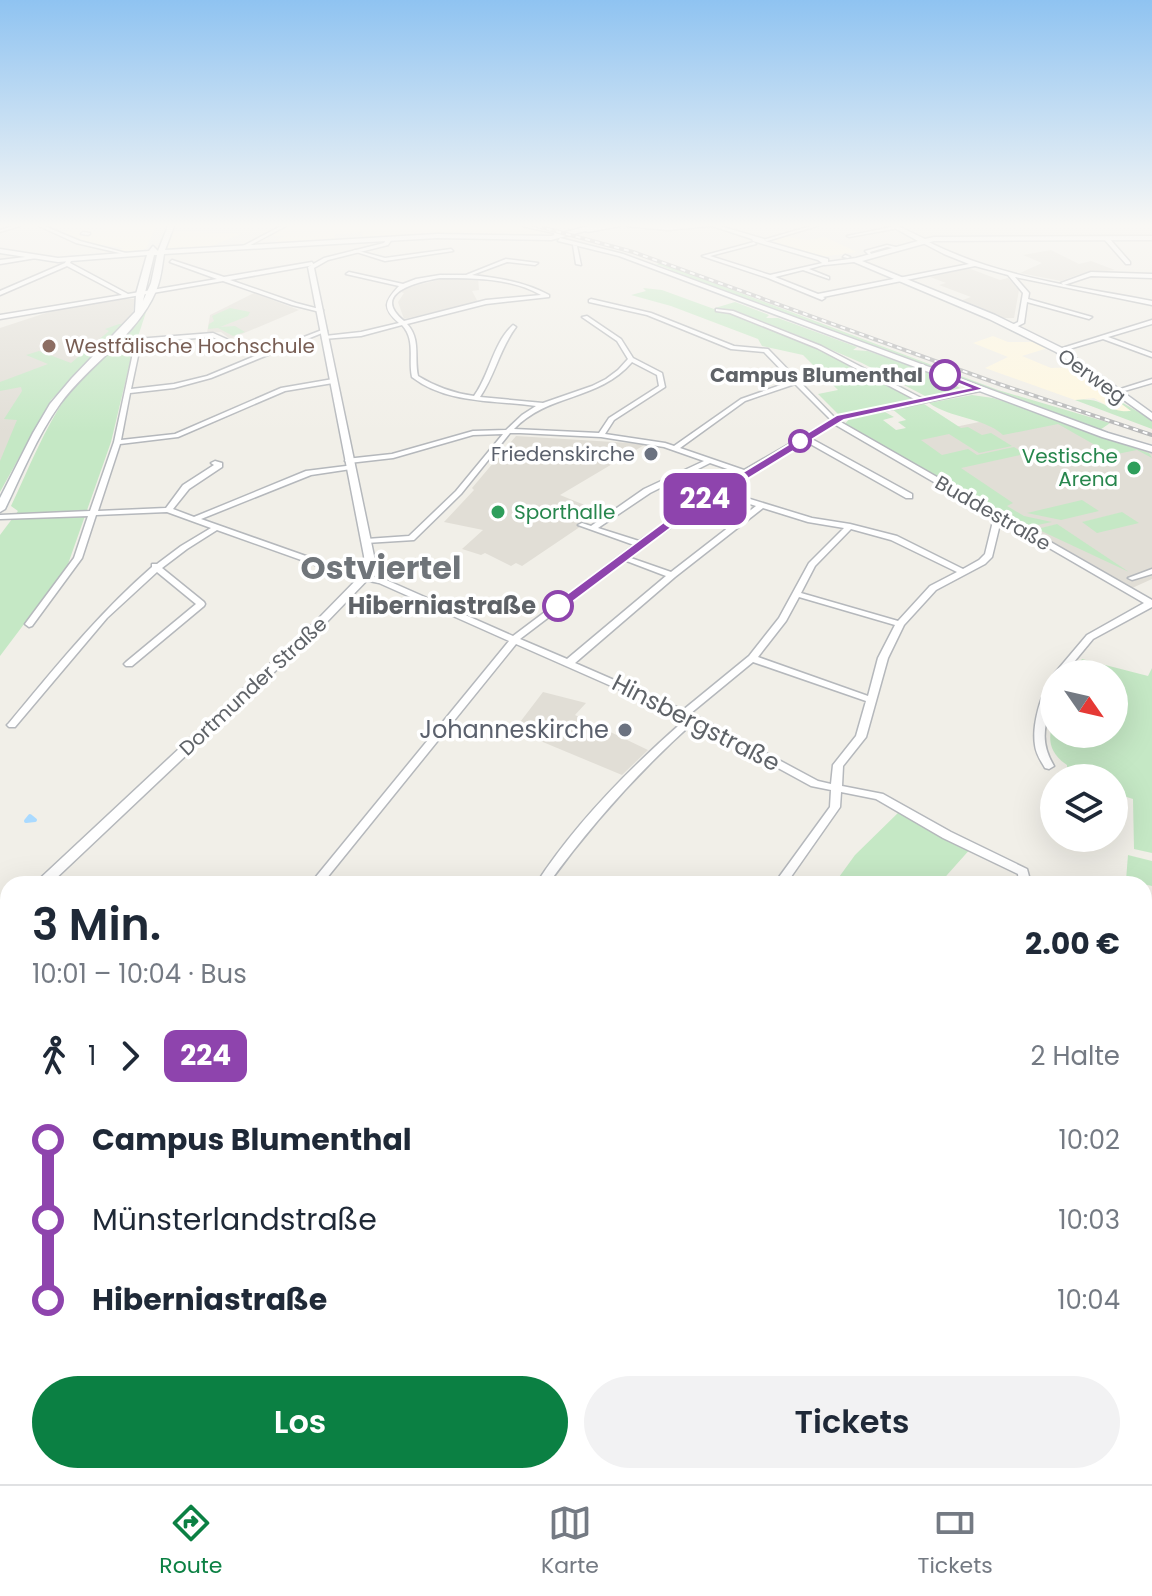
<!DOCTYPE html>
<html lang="de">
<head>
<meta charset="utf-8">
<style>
  body { margin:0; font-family:Poppins,sans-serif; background:#f2f2f3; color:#1f2937; height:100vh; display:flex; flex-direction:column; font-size:30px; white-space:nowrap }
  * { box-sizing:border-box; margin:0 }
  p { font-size:26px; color:#747a83 }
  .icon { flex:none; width:44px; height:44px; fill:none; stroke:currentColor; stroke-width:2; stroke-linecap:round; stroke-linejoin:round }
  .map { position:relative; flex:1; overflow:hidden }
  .sheet { position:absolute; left:0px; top:876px; width:1152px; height:608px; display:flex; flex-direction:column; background:#fff; border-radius:24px 24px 0 0; box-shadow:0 8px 32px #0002 }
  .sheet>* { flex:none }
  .badge { padding:0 16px; border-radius:12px; font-size:28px; line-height:52px }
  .needle { width:52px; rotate:124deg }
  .controls { position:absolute; left:1040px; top:660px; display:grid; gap:16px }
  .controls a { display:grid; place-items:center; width:88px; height:88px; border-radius:50%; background:#fff; box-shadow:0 8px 32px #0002; font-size:40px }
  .map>.badge { position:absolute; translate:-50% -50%; box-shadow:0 0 0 4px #fff }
  .legs { display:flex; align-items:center; gap:12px; height:88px; padding:0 32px; font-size:26px }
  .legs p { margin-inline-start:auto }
  .headline { display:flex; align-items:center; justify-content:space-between; height:136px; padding:0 32px }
  h1 { font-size:44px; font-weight:600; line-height:60px }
  .action { display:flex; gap:16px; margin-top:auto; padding:16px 32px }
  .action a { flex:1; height:92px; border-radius:48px; background:#0b8043; color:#fff; font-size:32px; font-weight:600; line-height:92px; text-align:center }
  .action a+a { background:#f2f2f3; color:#1f2937 }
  ul { padding:0 32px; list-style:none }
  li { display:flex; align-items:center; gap:28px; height:80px; font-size:30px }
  li i { display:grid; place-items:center; width:12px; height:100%; margin:0 10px; background:currentColor }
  li i::after { content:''; width:20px; height:20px; margin:-10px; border:6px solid; border-radius:50%; background:#fff }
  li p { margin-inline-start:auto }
  li:first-child i { background:linear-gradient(#0000 50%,currentColor 0) }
  li:last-child i { background:linear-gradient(currentColor 50%,#0000 0) }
  .menu { display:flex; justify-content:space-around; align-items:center; height:112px; border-top:2px solid #e0e1e3; background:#fff; font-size:22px; color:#747a83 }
  .menu a { display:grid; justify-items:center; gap:4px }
  .menu .active { color:#0b8043 }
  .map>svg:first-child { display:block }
  .commercial { fill:#fef7e0 }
  .education { fill:#e1ded6 }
  .green { fill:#c5e8c5 }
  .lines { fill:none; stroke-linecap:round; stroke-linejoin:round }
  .stream { stroke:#aadaff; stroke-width:4 }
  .minor-casing { stroke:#b5b8bc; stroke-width:3 }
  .tertiary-casing { stroke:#b5b8bc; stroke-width:3 }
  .secondary-casing { stroke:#b6babf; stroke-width:3 }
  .minor { fill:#fff; fill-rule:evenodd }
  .tertiary { fill:#fff; fill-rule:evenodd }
  .secondary { fill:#fff; fill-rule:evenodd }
  .rail-casing { stroke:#b6b7b8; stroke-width:4 }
  .rail { stroke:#fff; stroke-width:2; stroke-dasharray:5; stroke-linecap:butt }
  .line-1 { fill:#8e44ad; stroke:#fff; stroke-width:2 }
  .education-dot { fill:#8d6e63; stroke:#fff; stroke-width:3 }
  .stop-1-dot { fill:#fff; stroke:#8e44ad; stroke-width:4 }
  .worship-dot { fill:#6b7280; stroke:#fff; stroke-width:3 }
  .leisure-dot { fill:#2e9e5b; stroke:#fff; stroke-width:3 }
  .labels { text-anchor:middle; stroke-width:7; stroke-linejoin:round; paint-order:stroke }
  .far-education-label { font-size:20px; fill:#785e54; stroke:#fff; text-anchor:start }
  .far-stop-label { font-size:20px; font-weight:bold; fill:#5f6368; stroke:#fff; text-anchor:end }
  .far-street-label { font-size:20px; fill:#5f6368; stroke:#fff }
  .far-worship-label { font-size:20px; fill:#5b616d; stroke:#fff; text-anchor:end }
  .far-leisure-label { font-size:20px; fill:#27864d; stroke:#fff; text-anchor:end }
  .stop-label { font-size:24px; font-weight:bold; fill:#5f6368; stroke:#fff; text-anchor:end }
  .street-label { font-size:24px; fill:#5f6368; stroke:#fff }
  .worship-label { font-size:24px; fill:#5b616d; stroke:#fff; text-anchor:end }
  .district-label { font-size:32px; font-weight:bold; fill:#70757a; stroke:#fff }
</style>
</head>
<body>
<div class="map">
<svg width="1152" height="1484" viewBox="0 0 1152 1484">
  <rect width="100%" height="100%" fill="#f1efe8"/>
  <path class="commercial" d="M114,226H156L146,249L123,252L118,251L123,248L89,243L60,232L85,228L95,231Z
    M288,226H526L546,229L532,237L444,235L363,238L362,232L335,234V240L274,243L284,236L268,235Z
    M173,231L240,234L212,246L167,248Z
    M786,237L808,240L825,237L857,252L820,257L771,241Z
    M993,336L1008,342H1036L1048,348L1022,356L1051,368L1076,367L1132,411L1118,412L1094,398L1075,400L985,368L1008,357L973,343Z"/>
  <path class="education" d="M1051,250L1079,264L1091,261L1115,270L1080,274L1061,281L1020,273L1042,263L1023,255Z
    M968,268L1000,280L1008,278L1019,290L1014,318H1001L960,301L971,297L939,285L946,283L930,277Z
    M478,278L479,290L472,291L478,302L404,319L398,302L404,293L401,292L406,288L442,279Z
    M254,293L299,310L230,339L221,332L207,333L210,315Z
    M125,299H135L132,316L45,392L0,464V328L55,310Z
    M1032,411L1100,438L1152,453V579L1130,589L1088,562L872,444Z
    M516,436L646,444L560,495L602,512L522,566L516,563L511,566L485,553L481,555L462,549L483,530L444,522L474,490L472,488Z
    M543,692L586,703L575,715L648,750L622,775L514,730Z
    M472,1476H763L771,1484H466Z"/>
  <path class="green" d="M661,263L998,390L1110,423L1100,430L670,272L672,270L656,264Z
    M643,288L662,290L714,309L715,308L735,302L769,315L766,318H778L857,347L853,350L868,351L941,377L960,388L927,397L862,363L797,335L715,308L804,342L875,377L915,400L839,415L818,394L838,390L803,355L762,346L758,339L671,306L631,295L646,291Z
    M148,306L131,358L111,442L67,567L0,656V535L18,511L11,506C29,468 44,429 68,394C91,361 126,339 148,306Z
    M230,308L250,312L248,316L220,327L235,326L245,332L233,336L218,328L208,329L209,324L214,321L212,316Z
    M119,324H125L51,400L0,492V461L17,420L4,419L22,391L21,387L0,391V382L48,364L26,355L39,351L71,363L109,331L105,329Z
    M972,395L993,398L1048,415L1089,433L1149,453L1152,458L1137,450L1107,456L1097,451L1102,449L1058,424L1003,435C985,418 950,418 929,403Z
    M1111,396L1152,420V429L1075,400C1105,396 1106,413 1131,411Z
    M924,404L961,428L968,427L982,435L991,433L1012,446L979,453L949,434L921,440L942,455L968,449L977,455L1014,447L1028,456L1020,455L961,468L1013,503L1007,506L1024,516L1052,522L1023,528L845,424L849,419L885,412L894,417L883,420L896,430L906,428L898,422L906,420L892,409Z
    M1082,500L1099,511L1061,520L1027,513Z
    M1122,512L1139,523L1097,533L1082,522Z
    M1057,524L1129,572L1037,529Z
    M1082,659L1148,676L1152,668V853L1134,849L1133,799L1114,793V778H1071L1062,775L1067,771V765C1047,751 1048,738 1054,716V734H1114V674H1071Z
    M902,809L972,847L939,884H834L855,855Z
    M1128,855L1152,861V886L1126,880Z
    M1144,903L1152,904V1101L1144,1099Z
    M1144,1128L1152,1131V1484H1025L1028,1476H1144Z
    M8,1271V1443H0V1281Z
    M218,1476H453L447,1484H233Z
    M602,1476H689L693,1484H601Z"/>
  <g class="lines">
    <path class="stream" d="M30,816L35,820L26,821Z"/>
    <g class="minor-casing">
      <path id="minor" d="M14,226H20L0,232V230Z
        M39,226H44L80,241L126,253L124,254L76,243Z
        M281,226H286L245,248L241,247Z
        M522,226H529L558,231L559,236L555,237L554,233Z
        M811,226H817L767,241L763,240Z
        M897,226L899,228L849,237L847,236Z
        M83,232L90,233V234L88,235L81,234Z
        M1104,237H1108L1130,262V264H1126L1104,239Z
        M921,240H925C995,277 1075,286 1152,301V305L1015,277L1029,293L1028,299L1092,317L1089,319L1027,302L1024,323L1012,329L1010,328V326L1018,322L1023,293L1008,275L975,266L823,297L825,298L822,300L768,278L702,256L754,242L756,244L710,256L770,275L827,262V264L809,269L829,277V279L803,270L775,277L818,294L969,264L944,254L921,242Z
        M573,245L577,246L581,265L576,264Z
        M887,245L900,248L898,249L887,247L870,252L871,254L869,255L865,251Z
        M451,249L453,251L385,261L353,251L355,250L385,258Z
        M845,255L850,257L848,258L843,257Z
        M34,256L36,258L0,264V260Z
        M68,258L72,259L70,263L128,294L217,279L170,262L172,260L224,277L312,262L314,265L230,280L296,303L323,310L320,312L292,305L223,281L0,319V315L122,295L67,266L0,295V291L65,263Z
        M506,259L538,263L535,265L507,262L472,275C499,278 525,282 549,295V297L486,304L407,324C421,339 414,357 418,376C436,387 453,393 474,396C490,374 493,343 513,325L516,327C500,348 495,375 480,397L543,403L592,386L606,379L618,370L628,359L617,341L582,317L587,316L621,339L633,358L662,373L665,387L614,420L605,434L665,443L674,446L741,399L792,381L764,352L731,349L647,315L589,302V300L591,299L651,313L734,346L768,349L835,418L916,400L817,348L730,313L716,311V309L733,311L821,346L923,399L982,388L983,389L980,391L843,419L839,421L1152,600V607L1093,639L1064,674H1054L1087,635L1144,603L1001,520L992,557L985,564L936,590L904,625L888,658L866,737L843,766L842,786L883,794L951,832L1027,869L1031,884H1019L1018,874L943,838L876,799L841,792L840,807L786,884H774L830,807L831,790L811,786L694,722C639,771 591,825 548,884H536C576,822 631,767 686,719L516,644L322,884H310L509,641L379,583L349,577L217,530L187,549L162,568L204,602L205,604L204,606L132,666H126L124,664L126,662L196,604L157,572L107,618L15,727H9L7,725L9,723C54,669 98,614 152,567V564H157L181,546L211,528L167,512L96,515L82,558L32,626L29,627L25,624L74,558L88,516L0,519V515L90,511L114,442L136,339L213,333L260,354L322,330L327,331L211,378L174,388L130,393L121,440L175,434L281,388L333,379L336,381L333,383L285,391L178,437L120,444L98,511L166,508L183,485L214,465L211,463L215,461L222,463V467L189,489L173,509L194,517L306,471L354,465V469H351L311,475L201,519L354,573L384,579L513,636L634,545L578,525L582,523L591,526L644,489L704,461L664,447L601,437L520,433H510L461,494L414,540L366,543L362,541L366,539L409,536L456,491L503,434L473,435L393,458L349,463L345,461L346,459L392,454L473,431L506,430L522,415L536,406C494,400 447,404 412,377C408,359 416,340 402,325L361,336L323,339L322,338L325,336L361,332L399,323C382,308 384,302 399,286L346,274L349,272L403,284L416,279L440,275H466ZM440,278C474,278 511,278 541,295L486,300L404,321C370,293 417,282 440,278ZM212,337L255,356L207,376L174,384L131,389L141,342ZM632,362L657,375L659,386L609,418L599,433L514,429C548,393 599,401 632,362ZM795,384L831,420L744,470L680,448L745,401ZM834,424L994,517L985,554L979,560L963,569L897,536L850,524L812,518L724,491L748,475L805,441L906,498H912V494L810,438ZM710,463L739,473L639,541L598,528L650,493ZM719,494L756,506L671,572L628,557ZM763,508L808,522L844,528L809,563L779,618L749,656L683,710L575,663L675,577ZM851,529L891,540L957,572L930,586L898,621L801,593L815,566ZM624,560L666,576L567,659L520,639ZM799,597L895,625L878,658L868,696L758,657L786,621ZM753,662L866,701L856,736L833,765L831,784L818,781L691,713Z
        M1091,272L1152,274V278L1091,276L1064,285L1061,283Z
        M1152,320V324L1108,337L1152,353V357L1103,339L1059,352L1056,350Z
        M1152,379V383L1114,394L1111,392Z
        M1152,569V574L1132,580L1128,578Z
        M1054,680C1054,714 1033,731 1054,766L1049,769L1045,768C1041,761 1036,754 1035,745C1032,728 1040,690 1054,680Z
        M8,1255V1274L0,1280V1260Z
        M1144,1302C1152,1307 1152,1318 1152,1329C1141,1324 1144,1313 1144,1302Z
        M0,1459H8V1476H10L0,1477Z
        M68,1476H105L109,1478L112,1484H75L71,1482Z"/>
    </g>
    <g class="tertiary-casing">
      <path id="tertiary" d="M387,238L392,239L388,245L328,260L314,268L374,556L375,572L324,625L50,884H34L316,621L365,571L364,556L308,267L324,258L384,243Z
        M8,910V924L0,928V914Z"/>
    </g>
    <g class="secondary-casing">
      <path id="secondary" d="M168,226H174L165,250L437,234L551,236L588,226H620L588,232L585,231L551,240L437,238L164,254C162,267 161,279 156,291C137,336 88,365 60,404C37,436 22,474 5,509L0,512V498L33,433L50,404L72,378L135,312L136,294L147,255L58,262L0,253V249L58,258L149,251L153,246L158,251ZM154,255H157L151,283L143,301Z
        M626,226H710L668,230Z
        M712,226H720L764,239L765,241L828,259V262L856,258L918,241L891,226H898L925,239L934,237L1152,236V240L934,241L862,261L995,315L1062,348L1152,413V420L1056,352L989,319L854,262L825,265L818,260L753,241L752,239Z
        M560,238L623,254L1108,433L1152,446V452L1102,437L619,256L558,241Z"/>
    </g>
    <use href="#minor" class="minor"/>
    <use href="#tertiary" class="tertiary"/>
    <use href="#secondary" class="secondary"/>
    <g class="rail-casing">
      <path id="rail" d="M537,226L633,252L999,384L1152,435"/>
    </g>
    <use href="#rail" class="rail"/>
  </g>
  <linearGradient id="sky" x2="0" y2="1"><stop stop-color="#8fc3f1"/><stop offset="0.52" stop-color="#f9f8f5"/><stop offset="1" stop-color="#f9f8f5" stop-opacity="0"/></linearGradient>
  <rect width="1152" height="433" fill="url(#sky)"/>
  <path class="line-1" d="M945,373L985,389L844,420L684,518L563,609L551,606L676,513L837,415L969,388L942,377Z"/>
  <circle class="education-dot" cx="49" cy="346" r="8"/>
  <g class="stop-1-dot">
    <circle cx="945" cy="375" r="14"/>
    <circle cx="800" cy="441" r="10"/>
    <circle cx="558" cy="606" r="14"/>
  </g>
  <g class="worship-dot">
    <circle cx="651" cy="454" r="8"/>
    <circle cx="625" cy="730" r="8"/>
  </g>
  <g class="leisure-dot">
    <circle cx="1134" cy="468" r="8"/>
    <circle cx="498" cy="512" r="8"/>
  </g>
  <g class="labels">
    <g class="far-education-label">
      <text x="65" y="353">Westfälische Hochschule</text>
    </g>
    <g class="far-stop-label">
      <text x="923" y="382">Campus Blumenthal</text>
    </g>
    <g class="far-street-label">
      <text transform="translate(1092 376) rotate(36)" y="7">Oerweg</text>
      <text transform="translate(993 513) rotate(30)" y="7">Buddestraße</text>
      <text transform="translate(253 686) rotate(-43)" y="7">Dortmunder Straße</text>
    </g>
    <g class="far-worship-label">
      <text x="635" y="461">Friedenskirche</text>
    </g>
    <g class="far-leisure-label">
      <text x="1118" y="463">Vestische<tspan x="1118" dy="23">Arena</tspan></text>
      <text x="514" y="519" text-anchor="start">Sporthalle</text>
    </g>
    <g class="stop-label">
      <text x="536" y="614">Hiberniastraße</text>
    </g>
    <g class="street-label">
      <text transform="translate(696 723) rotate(27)" y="8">Hinsbergstraße</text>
    </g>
    <g class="worship-label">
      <text x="609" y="738">Johanneskirche</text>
    </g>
    <g class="district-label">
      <text x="381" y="579">Ostviertel</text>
    </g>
  </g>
</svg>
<div class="controls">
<a><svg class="needle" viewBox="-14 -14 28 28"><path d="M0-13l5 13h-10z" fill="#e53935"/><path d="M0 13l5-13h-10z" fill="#747a83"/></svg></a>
<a><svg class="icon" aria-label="layers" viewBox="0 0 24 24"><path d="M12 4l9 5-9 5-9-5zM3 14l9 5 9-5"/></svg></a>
</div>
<b class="badge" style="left:705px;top:499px;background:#8e44ad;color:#fff">224</b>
<section class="sheet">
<div class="headline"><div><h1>3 Min.</h1><p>10:01 – 10:04 · Bus</p></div><b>2.00 €</b></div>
<div class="legs"><svg class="icon" aria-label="walk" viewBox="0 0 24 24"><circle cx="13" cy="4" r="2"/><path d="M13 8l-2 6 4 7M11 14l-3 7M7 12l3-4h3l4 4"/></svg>1<svg class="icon" aria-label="forward" viewBox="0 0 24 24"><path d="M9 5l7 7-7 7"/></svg><b class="badge" style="background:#8e44ad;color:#fff">224</b><p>2 Halte</p></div>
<ul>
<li><i style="color:#8e44ad"></i><b>Campus Blumenthal</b><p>10:02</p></li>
<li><i style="color:#8e44ad"></i><span>Münsterlandstraße</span><p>10:03</p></li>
<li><i style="color:#8e44ad"></i><b>Hiberniastraße</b><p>10:04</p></li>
</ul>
<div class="action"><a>Los</a><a>Tickets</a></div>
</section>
</div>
<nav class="menu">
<a class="active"><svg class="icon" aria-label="directions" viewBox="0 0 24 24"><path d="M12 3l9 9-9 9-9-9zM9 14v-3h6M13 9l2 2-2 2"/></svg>Route</a>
<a><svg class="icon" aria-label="map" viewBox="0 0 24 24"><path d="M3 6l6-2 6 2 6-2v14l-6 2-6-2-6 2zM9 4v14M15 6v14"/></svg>Karte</a>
<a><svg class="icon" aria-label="tickets" viewBox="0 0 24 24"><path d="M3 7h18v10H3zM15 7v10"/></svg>Tickets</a>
</nav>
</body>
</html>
